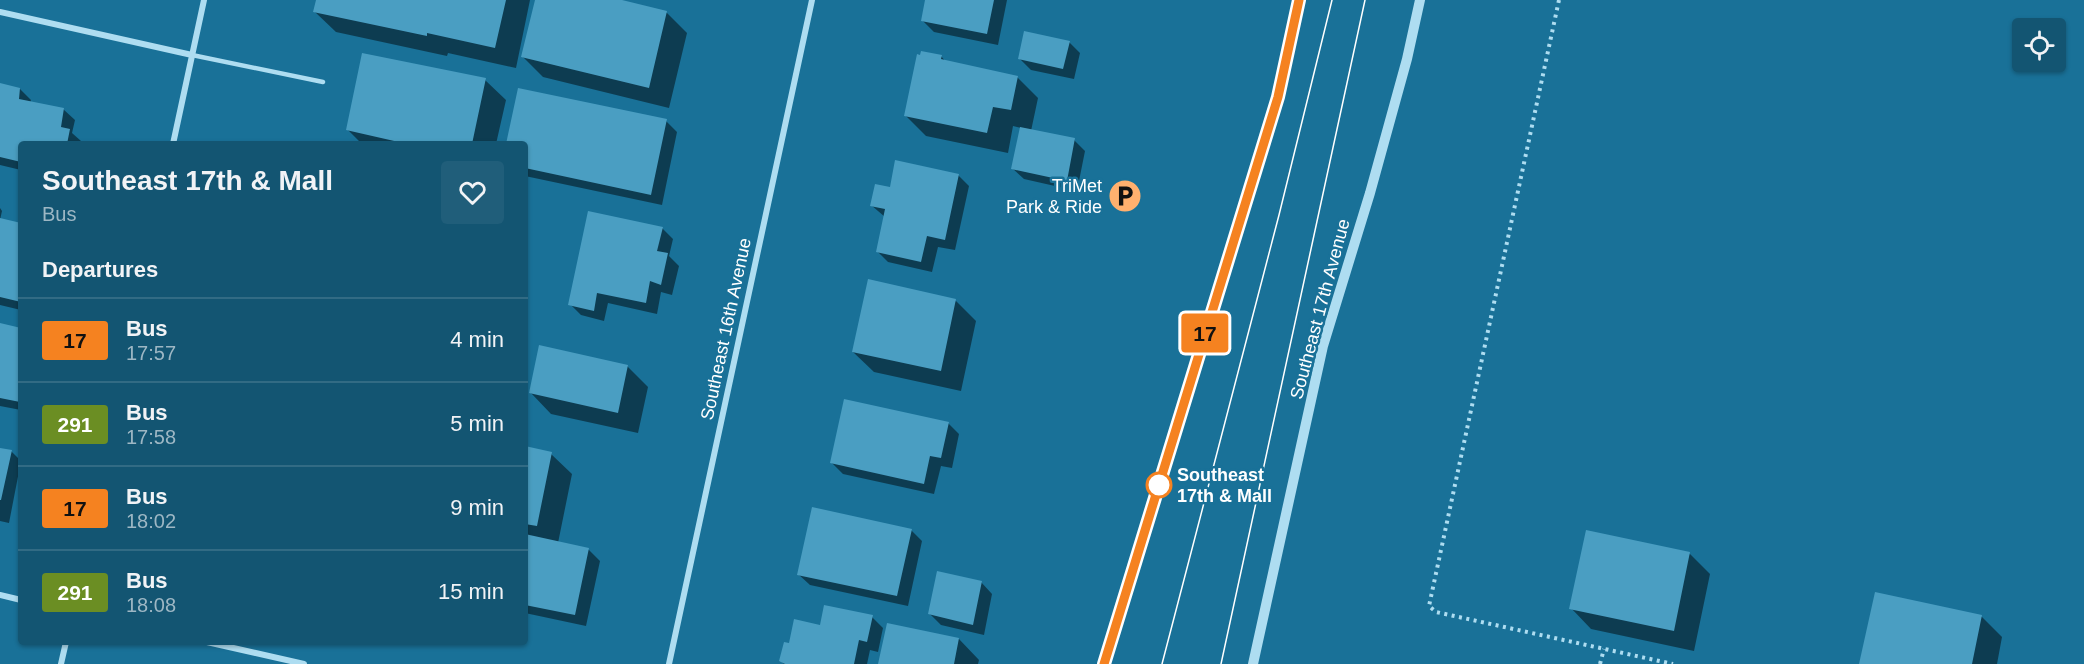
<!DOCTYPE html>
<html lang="en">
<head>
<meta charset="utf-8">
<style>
  body { margin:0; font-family:Helvetica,sans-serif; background:#205e7a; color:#f1f3f6; height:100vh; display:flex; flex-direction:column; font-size:22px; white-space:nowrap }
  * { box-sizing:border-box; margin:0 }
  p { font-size:20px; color:#9db7c4 }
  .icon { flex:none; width:33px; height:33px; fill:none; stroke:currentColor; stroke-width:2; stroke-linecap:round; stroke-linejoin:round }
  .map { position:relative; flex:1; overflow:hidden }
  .sheet { position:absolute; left:18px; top:141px; width:510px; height:504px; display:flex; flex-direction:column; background:#135572; border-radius:6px; box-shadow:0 2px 4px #0004 }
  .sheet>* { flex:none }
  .badge { padding:0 12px; border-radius:4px; font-size:21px; line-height:39px }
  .fabs { position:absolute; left:2012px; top:18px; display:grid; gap:12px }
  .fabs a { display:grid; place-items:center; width:54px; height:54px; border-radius:6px; background:#135572; box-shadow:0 2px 4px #0004; font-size:30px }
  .map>.badge { position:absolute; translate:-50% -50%; box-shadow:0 0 0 3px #fff }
  h2 { padding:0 24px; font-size:22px; line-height:54px }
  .round { display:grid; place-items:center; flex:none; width:63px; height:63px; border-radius:6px; background:#205e7a }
  .head { display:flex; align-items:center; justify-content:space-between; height:102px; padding:0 24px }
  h1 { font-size:28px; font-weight:700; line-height:45px }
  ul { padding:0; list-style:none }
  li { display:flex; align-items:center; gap:18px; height:84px; padding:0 24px; border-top:2px solid #326b84 }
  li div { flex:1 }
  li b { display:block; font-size:22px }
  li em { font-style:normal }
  li .badge { min-width:66px; font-weight:700; text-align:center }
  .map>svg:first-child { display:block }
  .shadow { fill:#0007 }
  .building { fill:#4a9ec2 }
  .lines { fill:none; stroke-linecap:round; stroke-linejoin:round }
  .path { stroke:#aeddf1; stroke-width:4; stroke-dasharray:3 4.5; stroke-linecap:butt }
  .service { stroke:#aeddf1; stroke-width:4.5 }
  .minor { stroke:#aeddf1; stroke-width:6 }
  .tertiary { stroke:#aeddf1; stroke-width:10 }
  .tram { stroke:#fff; stroke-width:1.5 }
  .line-casing { stroke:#fff; stroke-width:14 }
  .line { stroke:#f58220; stroke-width:9 }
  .stop-dot { fill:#fff; stroke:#f58220; stroke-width:3 }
  .labels { text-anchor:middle; stroke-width:5; stroke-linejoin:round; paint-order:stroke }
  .poi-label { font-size:18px; fill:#fff; stroke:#197198; text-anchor:end }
  .street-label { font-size:18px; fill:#fff; stroke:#197198 }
  .stop-label { font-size:18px; font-weight:bold; fill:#fff; stroke:#197198; text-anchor:start }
</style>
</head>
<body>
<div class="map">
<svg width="2084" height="664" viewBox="0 0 2084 664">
  <rect width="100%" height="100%" fill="#197198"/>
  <path class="shadow" d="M318,0H530L516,68L448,53L447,56L336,32L315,12Z
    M536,0H616L667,13L687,33L669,108L543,77L523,57Z
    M926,0H1007L998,45L934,32L923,21Z
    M1069,42L1080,53L1074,79L1031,70L1020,59Z
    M941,56L946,62L1017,77L1038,98L1031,131L1074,140L1085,151L1077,191L1024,179L1012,168L1021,128L1013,126L1008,153L926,136L905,115Z
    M485,80L506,100L496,144H362L347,129Z
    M0,85L20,89L31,100L30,103L63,109L75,120L72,133L81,141L80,144H21V170L0,165Z
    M666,121L677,132L662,205L525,176V144H507Z
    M958,175L969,186L955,250L938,247L932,272L888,262L877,251L885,217L871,205Z
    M0,208L2,211L0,220L21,224V310L0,305Z
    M662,228L673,239L669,256L679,266L672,295L661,292L657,314L608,303L604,321L581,315L570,304Z
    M956,301L976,321L961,391L874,372L853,352Z
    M0,324L21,329V410L0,406Z
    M627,366L648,387L638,433L551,414L531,393Z
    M948,423L959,434L952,468L941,466L934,494L843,474L832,463Z
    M525,448L551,454L572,474L558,543L589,550L600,561L586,626L525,613Z
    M0,449L11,451L21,461L9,523L0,521Z
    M911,530L922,541L908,606L810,585L798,574Z
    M1690,554L1710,574L1694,651L1591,629L1571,608Z
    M981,582L992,594L984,635L941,625L930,614Z
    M1876,594L1982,617L2002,637L1997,664H1861Z
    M872,617L883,628L878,652L870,650L867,664H784L781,661L790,645L821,627Z
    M959,639L979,660L978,664H880Z"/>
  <path class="building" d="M316,0H506L495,48L427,33V36L313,12Z
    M535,0H622L667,11L649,88L521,57Z
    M925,0H994L987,34L921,21Z
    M1024,31L1070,41L1063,69L1018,59Z
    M921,51L942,55L941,59L1018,76L1011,110L993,107L987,133L904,116L917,54L920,55Z
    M362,53L486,78L472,144H417L404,141L403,143L346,130Z
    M0,83L20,88L19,99L64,108L61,127L70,129L67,144H21V162L0,157Z
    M518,88L667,119L651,195L525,168V144H506Z
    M1020,127L1075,138L1067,181L1011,169Z
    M895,160L959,174L945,240L927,236L921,262L876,252L885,209L870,206L875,184L890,187Z
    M588,211L663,227L657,251L668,253L661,285L650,281L646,303L597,293L594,311L568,305Z
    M0,218L21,223V302L0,297Z
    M868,279L956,299L941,371L852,352Z
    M0,323L21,328L20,402L0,398Z
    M539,345L628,365L618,413L529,393Z
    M844,399L949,422L941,458L930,456L924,484L830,463Z
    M525,446L552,452L537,526L525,524Z
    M0,448L12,450L1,500H0Z
    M812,507L912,529L897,596L797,575Z
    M1586,530L1690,552L1674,631L1569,609Z
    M525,534L589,548L575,615L525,605Z
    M937,571L982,581L973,625L928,614Z
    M1875,592L1982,615L1972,664H1859Z
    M824,605L873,615L867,642L859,640L854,664H785L779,661L784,642L789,643L794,619L820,625Z
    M887,623L959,638L954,664H878Z"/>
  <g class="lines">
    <path class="path" d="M1559,0L1429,606L1436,612L1673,664
      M1600,664L1604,649"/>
    <path class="service" d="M192,55L323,82"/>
    <path class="minor" d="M0,12L192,55
      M173,144L204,0
      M0,595L21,600
      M207,642L304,664
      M61,664L66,642
      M669,664L812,0"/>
    <path class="tertiary" d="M1104,664L1278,97L1299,0
      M1253,664L1323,346L1370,193L1407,59L1420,0"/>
    <path class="tram" d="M1162,664L1279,215L1332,0
      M1221,664L1365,0"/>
  </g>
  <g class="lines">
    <g class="line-casing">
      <path id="line" d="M1104,664L1278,97L1299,0"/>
    </g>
    <use href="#line" class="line"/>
  </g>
  <defs>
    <g id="parking-disc" transform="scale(1.725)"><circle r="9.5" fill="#ffb06e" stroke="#197198"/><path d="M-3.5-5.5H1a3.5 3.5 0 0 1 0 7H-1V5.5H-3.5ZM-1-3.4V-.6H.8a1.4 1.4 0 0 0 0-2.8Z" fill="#111"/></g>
  </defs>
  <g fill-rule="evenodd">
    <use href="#parking-disc" x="1125" y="196"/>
  </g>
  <circle class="stop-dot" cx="1159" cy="485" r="12"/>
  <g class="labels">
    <g class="poi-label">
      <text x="1102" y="192">TriMet<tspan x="1102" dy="21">Park &amp; Ride</tspan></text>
    </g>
    <g class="street-label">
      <text transform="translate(1320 309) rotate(-75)" y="6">Southeast 17th Avenue</text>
      <text transform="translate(726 329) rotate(-78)" y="6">Southeast 16th Avenue</text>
    </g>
    <g class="stop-label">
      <text x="1177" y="481">Southeast<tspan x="1177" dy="21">17th &amp; Mall</tspan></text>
    </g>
  </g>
</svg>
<div class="fabs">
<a><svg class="icon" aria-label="locate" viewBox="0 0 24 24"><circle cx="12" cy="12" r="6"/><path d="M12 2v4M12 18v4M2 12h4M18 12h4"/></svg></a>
</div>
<b class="badge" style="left:1205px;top:333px;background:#f58220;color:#111">17</b>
<section class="sheet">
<div class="head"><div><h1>Southeast 17th &amp; Mall</h1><p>Bus</p></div><a class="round"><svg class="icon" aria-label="heart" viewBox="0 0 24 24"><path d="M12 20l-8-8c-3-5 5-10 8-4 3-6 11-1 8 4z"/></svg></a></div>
<h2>Departures</h2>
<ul>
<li><span class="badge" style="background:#f58220;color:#111">17</span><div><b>Bus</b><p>17:57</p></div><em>4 min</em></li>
<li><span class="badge" style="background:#6b8e23;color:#fff">291</span><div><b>Bus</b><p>17:58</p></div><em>5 min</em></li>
<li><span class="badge" style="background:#f58220;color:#111">17</span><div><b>Bus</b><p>18:02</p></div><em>9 min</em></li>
<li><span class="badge" style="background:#6b8e23;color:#fff">291</span><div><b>Bus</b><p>18:08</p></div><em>15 min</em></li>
</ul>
</section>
</div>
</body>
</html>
